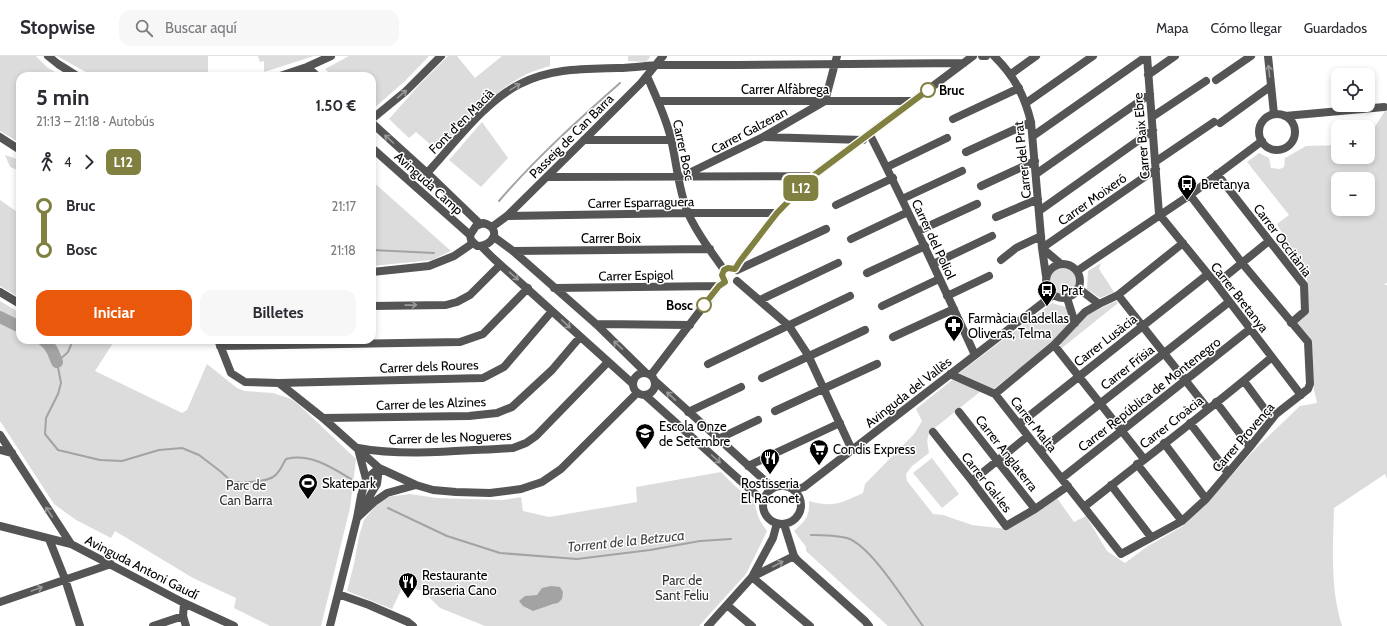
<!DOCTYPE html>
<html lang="es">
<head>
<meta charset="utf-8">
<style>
  body { margin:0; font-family:Cabin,sans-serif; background:#f7f7f7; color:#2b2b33; height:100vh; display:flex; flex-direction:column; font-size:15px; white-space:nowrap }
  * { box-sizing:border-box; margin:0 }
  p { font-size:13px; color:#7c7c81 }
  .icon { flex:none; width:22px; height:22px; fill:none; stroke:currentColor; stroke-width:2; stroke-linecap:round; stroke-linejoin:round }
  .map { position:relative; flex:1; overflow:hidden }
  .sheet { position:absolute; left:16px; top:16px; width:360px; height:272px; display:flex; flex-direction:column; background:#fff; border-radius:12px; box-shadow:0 2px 6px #0003 }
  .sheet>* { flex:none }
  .badge { padding:0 8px; border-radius:6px; font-size:14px; line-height:26px }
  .fabs { position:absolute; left:1331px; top:12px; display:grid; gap:8px }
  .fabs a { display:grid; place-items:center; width:44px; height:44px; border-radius:8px; background:#fff; box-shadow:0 2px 6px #0003; font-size:20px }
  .map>.badge { position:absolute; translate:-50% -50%; box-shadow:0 0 0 2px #fff }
  .legs { display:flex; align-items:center; gap:6px; height:44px; padding:0 20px; font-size:13px }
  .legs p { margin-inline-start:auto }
  .overview { display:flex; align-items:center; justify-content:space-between; height:68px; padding:0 20px }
  h1 { font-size:22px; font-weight:800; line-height:30px }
  .cta { display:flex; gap:8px; margin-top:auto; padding:8px 20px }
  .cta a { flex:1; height:46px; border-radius:12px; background:#ea580c; color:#fff; font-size:16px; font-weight:800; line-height:46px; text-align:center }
  .cta a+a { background:#f7f7f7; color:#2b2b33 }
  ul { padding:0 20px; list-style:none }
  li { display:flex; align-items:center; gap:14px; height:44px; font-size:15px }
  li i { display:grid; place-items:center; width:6px; height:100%; margin:0 5px; background:currentColor }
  li i::after { content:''; width:10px; height:10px; margin:-5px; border:3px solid; border-radius:50%; background:#fff }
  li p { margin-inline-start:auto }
  li:first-child i { background:linear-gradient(#0000 50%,currentColor 0) }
  li:last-child i { background:linear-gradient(currentColor 50%,#0000 0) }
  header { display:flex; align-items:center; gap:24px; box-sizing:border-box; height:56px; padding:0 20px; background:#fff; border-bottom:1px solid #e1e1e2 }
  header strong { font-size:19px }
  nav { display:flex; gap:22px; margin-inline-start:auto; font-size:14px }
  .search { width:280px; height:36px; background:#f7f7f7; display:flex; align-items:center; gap:10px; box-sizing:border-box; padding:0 14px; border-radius:12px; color:#7c7c81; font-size:15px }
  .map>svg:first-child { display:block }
  .green { fill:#dcdcdc; fill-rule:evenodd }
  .water { fill:#a3a3a3 }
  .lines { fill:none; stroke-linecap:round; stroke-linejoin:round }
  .stream { stroke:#a3a3a3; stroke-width:2 }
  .river { stroke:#a3a3a3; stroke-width:12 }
  .minor { stroke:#555; stroke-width:8 }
  .oneway { stroke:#999 }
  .line-1-casing { stroke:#fff; stroke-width:9 }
  .line-1 { stroke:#808040; stroke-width:6 }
  .stop-1-dot { fill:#fff; stroke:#808040; stroke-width:2 }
  .labels { text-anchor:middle; stroke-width:3; stroke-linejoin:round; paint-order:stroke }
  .street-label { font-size:13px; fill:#000; stroke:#fff }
  .stop-label { font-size:13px; font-weight:bold; fill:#000; stroke:#fff; text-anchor:start }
  .poi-label { font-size:13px; fill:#000; stroke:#fff; text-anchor:start }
  .park-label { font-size:13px; fill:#333; stroke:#fff }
  .water-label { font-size:14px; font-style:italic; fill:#444; stroke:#fff }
</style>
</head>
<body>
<header>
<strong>Stopwise</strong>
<div class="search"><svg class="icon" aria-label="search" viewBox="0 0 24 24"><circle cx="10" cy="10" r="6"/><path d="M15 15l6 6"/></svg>Buscar aquí</div>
<nav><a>Mapa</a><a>Cómo llegar</a><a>Guardados</a></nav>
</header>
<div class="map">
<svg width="1387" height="570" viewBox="0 0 1387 570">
  <rect width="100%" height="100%" fill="#fff"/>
  <path class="green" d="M0,0H36L47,11L61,20H20V87L0,75Z
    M57,0H208V20H93Z
    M258,0H314L264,16V5L260,6Z
    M349,0H429L406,24L372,54V20H332L325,13Z
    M448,0H457L475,22L502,0H550V10C540,13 530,16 521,21C488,40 463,68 438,95L416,76L409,82L389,63L419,29Z
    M628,0H649L650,1L646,6L628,5Z
    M1387,52V227L1384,228L1385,229H1387V423L1385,418L1334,452C1333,491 1330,532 1342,570H888L806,495V491L794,475C805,465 810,461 809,445C833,452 841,447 863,437L865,428L914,378L922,365L916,353L952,324L981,335L931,375C925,382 928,389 929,397L912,410L906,418L907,425L933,458L943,459L972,469L1007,473L1057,442L1074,466L1086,460L1107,495L1125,507L1148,490L1183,470L1223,429L1256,392L1300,350L1317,347L1314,334L1312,287L1296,266L1309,256L1307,223L1282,192L1277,188L1283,179L1277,168L1289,159L1247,106L1259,97L1269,102L1271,112L1280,113L1284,111L1285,102L1306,90L1338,89V101H1368V81ZM1338,123H1368V153H1338Z
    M482,66L508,102L481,131L449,104Z
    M5,99L20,104V115L10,111Z
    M372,125L451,195L432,204L372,210Z
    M0,144L20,158V242L0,230Z
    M1101,207L1099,213L1114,236L1100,242L1087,233L1088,215Z
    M1049 225a14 14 0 1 1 28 0a14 14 0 1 1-28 0Z
    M0,245L20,257V284H115L95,315L182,357L187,354L207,308L237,332L245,335L273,337L291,343L299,349L356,403L350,452L321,570H270L234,552L236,542L193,522L115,475L111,482L76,464L54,448L0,365Z
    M1116,245L1118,247L1062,292L1060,288L1087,259Z
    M1052,247L1066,251L1071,265L1051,287L994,333L959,317Z
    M932,402L959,438L942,452L913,417Z
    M721,416L735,430L755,446C756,458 760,466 767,475L746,518L699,570H485L440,552L423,535L403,530L392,553L347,535L354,508L359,480L364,464L378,447L387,441L410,438L437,442L503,444L521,441L523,455L549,461L637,446L636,431Z"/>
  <path class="water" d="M551,530L560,531L563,536L562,543L558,547L553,548L533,555L523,550L519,545L525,540L537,539L542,532Z"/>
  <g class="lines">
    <path class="stream" d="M499,145C536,102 577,65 620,27
      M372,194L434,197
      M73,284L68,296L57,306L61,327L58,338L46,362L45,378L58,394L100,404L122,405L159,394L182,392L199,399L220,415L232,426C245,426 262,427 273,421C280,417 282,409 286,403C310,397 331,411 351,423
      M388,452L447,480L500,497L577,503L650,494L700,485L731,483
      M811,479C823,479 835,479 847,482C872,490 907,549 923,570"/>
    <path class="river" d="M0,261L20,271
      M43,284C51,289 54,298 57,306"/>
    <path class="minor" d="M48,0L58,8L77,20
      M982,0H986
      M994,0C1014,20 1024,38 1031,66L1042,192L1046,220
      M1147,0L1159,158L1216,228L1301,339
      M1268,0L1274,58
      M307,11L317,20
      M1011,18L1036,0
      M1148,19L1175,0
      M280,20L307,11L331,0
      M647,20C656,41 666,61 671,83C677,108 678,133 688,157C697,178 711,195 724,214
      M1216,24L1251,0
      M658,45H913
      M1026,47L1093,0
      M1259 76a18 18 0 1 1 36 0a18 18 0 1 1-36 0Z
      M1285,60L1384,51
      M1152,61L1206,25
      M372,63L406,35L441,0
      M953,63L1019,32
      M372,67L427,117L480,168
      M1220,67L1271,30
      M870,79C907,151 941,225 975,299
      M1033,80L1147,0
      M0,81L20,94
      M764,81L863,84
      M584,84H671
      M372,92L470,179
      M966,96L1031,66
      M1155,106L1214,66
      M887,111L947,82
      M427,117C454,88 485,45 520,28C551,12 584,13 618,12C631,12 644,10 657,9C684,9 711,9 738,9C814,9 889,8 964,7
      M1036,118L1150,38
      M1217,118L1304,229L1305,255L1291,267
      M685,119L763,81L825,45L837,0
      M548,121L813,120
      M981,130L1035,105
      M902,143L962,115
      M836,149L893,122
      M1039,155L1153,74
      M507,160L688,157H777
      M996,161L1038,143
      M483,167C503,172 493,191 477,190L471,184L470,179L476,170Z
      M492,171L507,160L584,84L641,27L663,0
      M918,175L977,148
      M494,181L513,195L596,268L646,317
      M851,183L908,156
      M481,190L493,202L633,328
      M1042,192L1156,113
      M1042,192L1061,208
      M513,195L710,193
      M1001,204L1016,192L1041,180
      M933,208L992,180
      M1046 225a17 17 0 1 1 34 0a17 17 0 1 1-34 0Z
      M735,213L740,205L777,157L813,120L973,0
      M737,214L826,173
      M1077,215L1190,139L1262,85
      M372,216L429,210L454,200L473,187
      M867,217L925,190
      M737,225L789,270L808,299L852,394
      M1216,228L1269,185
      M554,232L719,230
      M1078,232L1099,248
      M0,236L20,248
      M1118,239L1208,353
      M947,240L989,220
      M1067,242L1075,267
      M760,244L838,207
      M372,250L446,249L457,246L470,239L500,209
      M882,250L939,223
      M596,268L690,269
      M893,281L954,253
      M218,284L231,317L245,326L279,327L323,362L379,412L416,429L433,434L456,436L490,437L521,433L542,426L561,413L637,337
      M1054,289L1144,403
      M220,290L460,286L483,278L528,232
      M708,308L850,240
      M633 328a11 11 0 1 1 22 0a11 11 0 1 1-22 0Z
      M950,318L995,338L1121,498L1182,465L1206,443L1250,391L1276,358L1308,333L1310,328L1308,286L1242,207L1190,139
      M651,319L719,230L725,225
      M762,322L865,274
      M655,325L773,432
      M1244,325L1272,363
      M279,327L483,322L504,311L552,255
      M995,338L1054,289L1085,256L1099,248L1118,239L1183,187
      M645,339L763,445
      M1216,346L1250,391
      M775,355L877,308
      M688,356L741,331
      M959,356L1035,453
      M323,362L469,360L497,357L512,351L552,314L580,281
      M1190,367L1228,417
      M1019,368L1207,219
      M933,376L972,425L1006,470L1035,453L1068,430
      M0,379L71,488L184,547L234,570
      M718,383L758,364
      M1164,387L1206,443
      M358,392C406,401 464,394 513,392L526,387L536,380L608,306
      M358,393L366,423
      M0,394L12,397
      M1040,395L1229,246
      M1137,408L1182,465
      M748,410L840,367
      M1062,422L1250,273
      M972,425L1028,380
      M1111,429L1151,481
      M763 449a19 19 0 1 1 38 0a19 19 0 1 1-38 0Z
      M794,434L804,431L1053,239
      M1084,451C1147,401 1211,353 1272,301
      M360,456L377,428L379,412
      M357,462L374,446L387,437L416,429
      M777,467L773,482L752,521L810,570
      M784,468L794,500L797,504L865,565L869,570
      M0,470L71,488
      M49,483L65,523L80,570
      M338,538L369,549L408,566L413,570
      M0,546L111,508
      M184,547L183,560L186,570
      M727,549L752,570
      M153,570L183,560
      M330,570L357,462L361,440L366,423L379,412
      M708,570L752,521L794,500"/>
  </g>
  <defs><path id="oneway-shaft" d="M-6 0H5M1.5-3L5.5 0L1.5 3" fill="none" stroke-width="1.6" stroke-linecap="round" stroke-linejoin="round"/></defs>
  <g class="oneway">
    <use href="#oneway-shaft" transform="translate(1269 15) rotate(-96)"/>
    <use href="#oneway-shaft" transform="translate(515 31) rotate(-32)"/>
    <use href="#oneway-shaft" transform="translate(402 38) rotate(-40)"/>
    <use href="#oneway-shaft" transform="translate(389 83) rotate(-138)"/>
    <use href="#oneway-shaft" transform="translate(514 220) rotate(41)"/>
    <use href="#oneway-shaft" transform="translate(411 249) rotate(-1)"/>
    <use href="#oneway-shaft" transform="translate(566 268) rotate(43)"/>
    <use href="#oneway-shaft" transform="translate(618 289) rotate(-137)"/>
    <use href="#oneway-shaft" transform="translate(671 340) rotate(-137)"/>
    <use href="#oneway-shaft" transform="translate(716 403) rotate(42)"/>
    <use href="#oneway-shaft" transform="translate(49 456) rotate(-123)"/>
    <use href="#oneway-shaft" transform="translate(778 508) rotate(-27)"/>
    <use href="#oneway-shaft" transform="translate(37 533) rotate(-20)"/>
  </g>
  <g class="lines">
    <g class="line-1-casing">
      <path id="line-1" d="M704,249L719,230L725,226L722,219L724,214L728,212L735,213L740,205L777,157L813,120L928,34"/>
    </g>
    <use href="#line-1" class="line-1"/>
  </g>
  <defs>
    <g id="bus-pin" transform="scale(1)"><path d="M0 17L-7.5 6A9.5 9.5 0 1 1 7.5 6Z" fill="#000" stroke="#fff"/><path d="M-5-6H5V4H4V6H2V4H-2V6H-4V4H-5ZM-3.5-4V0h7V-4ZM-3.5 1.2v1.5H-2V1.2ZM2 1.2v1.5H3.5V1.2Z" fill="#fff"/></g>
    <g id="pharmacy-pin" transform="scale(1)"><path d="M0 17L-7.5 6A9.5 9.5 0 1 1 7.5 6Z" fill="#000" stroke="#fff"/><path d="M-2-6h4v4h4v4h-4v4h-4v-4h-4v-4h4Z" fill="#fff"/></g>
    <g id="school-pin" transform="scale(1)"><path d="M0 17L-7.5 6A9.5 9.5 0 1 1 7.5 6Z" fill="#000" stroke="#fff"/><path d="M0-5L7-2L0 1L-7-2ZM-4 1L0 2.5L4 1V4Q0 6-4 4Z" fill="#fff"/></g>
    <g id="supermarket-pin" transform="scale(1)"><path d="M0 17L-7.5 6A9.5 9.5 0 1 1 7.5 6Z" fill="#000" stroke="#fff"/><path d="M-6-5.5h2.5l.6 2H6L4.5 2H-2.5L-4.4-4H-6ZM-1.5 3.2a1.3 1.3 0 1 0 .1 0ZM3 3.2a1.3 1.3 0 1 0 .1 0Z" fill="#fff"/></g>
    <g id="restaurant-pin" transform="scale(1)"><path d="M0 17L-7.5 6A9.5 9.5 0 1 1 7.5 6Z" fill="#000" stroke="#fff"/><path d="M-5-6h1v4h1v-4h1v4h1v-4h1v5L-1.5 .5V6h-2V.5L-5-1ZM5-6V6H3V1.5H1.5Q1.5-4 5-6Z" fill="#fff"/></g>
    <g id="stadium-pin" transform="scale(1)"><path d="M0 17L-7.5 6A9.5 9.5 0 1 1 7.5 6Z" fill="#000" stroke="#fff"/><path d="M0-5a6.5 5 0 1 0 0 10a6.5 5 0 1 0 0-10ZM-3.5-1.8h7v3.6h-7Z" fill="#fff"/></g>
  </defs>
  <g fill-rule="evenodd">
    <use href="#bus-pin" x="1187" y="128"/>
    <use href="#bus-pin" x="1047" y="234"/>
    <use href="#pharmacy-pin" x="954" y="269"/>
    <use href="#school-pin" x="645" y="377"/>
    <use href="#supermarket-pin" x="819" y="393"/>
    <use href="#restaurant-pin" x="770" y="402"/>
    <use href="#stadium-pin" x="308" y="427"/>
    <use href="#restaurant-pin" x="408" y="526"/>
  </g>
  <g class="stop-1-dot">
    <circle cx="928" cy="34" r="7"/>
    <circle cx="704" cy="249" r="7"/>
  </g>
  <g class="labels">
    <g class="street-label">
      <text x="785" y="38">Carrer Alfàbrega</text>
      <text transform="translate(461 65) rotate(-45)" y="5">Font d'en Macià</text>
      <text transform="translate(749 74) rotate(-28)" y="5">Carrer Galzeran</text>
      <text transform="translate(571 80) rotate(-45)" y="5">Passeig de Can Barra</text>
      <text transform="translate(1141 80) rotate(-95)" y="5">Carrer Baix Ebre</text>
      <text transform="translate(684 94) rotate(78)" y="5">Carrer Bosc</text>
      <text transform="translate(1022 104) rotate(-96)" y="5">Carrer del Prat</text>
      <text transform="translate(429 127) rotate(42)" y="5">Avinguda Camp</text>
      <text transform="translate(1092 143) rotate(-35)" y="5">Carrer Moixeró</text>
      <text transform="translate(641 146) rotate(-1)" y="5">Carrer Esparraguera</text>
      <text x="611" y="187">Carrer Boix</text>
      <text transform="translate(934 183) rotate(65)" y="5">Carrer del Poliol</text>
      <text transform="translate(1283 184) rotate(53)" y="5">Carrer Occitània</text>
      <text transform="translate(636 219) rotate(-1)" y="5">Carrer Espigol</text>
      <text transform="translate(1240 241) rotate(52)" y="5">Carrer Bretanya</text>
      <text transform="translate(1105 284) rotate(-38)" y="5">Carrer Lusàcia</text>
      <text transform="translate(429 310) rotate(-2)" y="5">Carrer dels Roures</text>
      <text transform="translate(1127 311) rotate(-38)" y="5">Carrer Frísia</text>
      <text transform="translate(908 336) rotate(-38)" y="5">Avinguda del Vallès</text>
      <text transform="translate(1149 338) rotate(-38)" y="5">Carrer República de Montenegro</text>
      <text transform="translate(431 347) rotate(-2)" y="5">Carrer de les Alzines</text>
      <text transform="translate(1171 366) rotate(-38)" y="5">Carrer Croàcia</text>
      <text transform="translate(1034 368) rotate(52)" y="5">Carrer Malta</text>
      <text transform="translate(450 381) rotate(-2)" y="5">Carrer de les Nogueres</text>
      <text transform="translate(1243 381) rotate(-49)" y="5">Carrer Provença</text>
      <text transform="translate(1007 397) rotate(52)" y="5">Carrer Anglaterra</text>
      <text transform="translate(987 426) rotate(52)" y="5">Carrer Gal·les</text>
      <text transform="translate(142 511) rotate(27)" y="5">Avinguda Antoni Gaudí</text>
    </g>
    <g class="stop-label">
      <text x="939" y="39">Bruc</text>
      <text x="693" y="254" text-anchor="end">Bosc</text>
    </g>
    <g class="poi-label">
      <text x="1201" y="133">Bretanya</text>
      <text x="1061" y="239">Prat</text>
      <text x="968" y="267">Farmàcia Cladellas<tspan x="968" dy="15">Oliveras, Telma</tspan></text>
      <text x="659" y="375">Escola Onze<tspan x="659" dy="15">de Setembre</tspan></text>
      <text x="833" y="398">Condis Express</text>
      <text x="322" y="432">Skatepark</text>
      <text x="770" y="432" text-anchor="middle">Rostisseria<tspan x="770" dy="15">El Raconet</tspan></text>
      <text x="422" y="524">Restaurante<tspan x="422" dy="15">Braseria Cano</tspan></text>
    </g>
    <g class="park-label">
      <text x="246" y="434">Parc de<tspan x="246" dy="15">Can Barra</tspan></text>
      <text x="682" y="529">Parc de<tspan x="682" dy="15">Sant Feliu</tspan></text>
    </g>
    <g class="water-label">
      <text transform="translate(626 485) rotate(-6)" y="5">Torrent de la Betzuca</text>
    </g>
  </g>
</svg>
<div class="fabs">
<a><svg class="icon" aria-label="locate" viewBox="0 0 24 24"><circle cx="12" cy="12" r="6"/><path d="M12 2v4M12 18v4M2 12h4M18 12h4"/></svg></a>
<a>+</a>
<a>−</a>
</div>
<b class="badge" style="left:801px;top:132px;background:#808040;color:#fff">L12</b>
<section class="sheet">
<div class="overview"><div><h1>5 min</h1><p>21:13 – 21:18 · Autobús</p></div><b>1.50 €</b></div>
<div class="legs"><svg class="icon" aria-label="walk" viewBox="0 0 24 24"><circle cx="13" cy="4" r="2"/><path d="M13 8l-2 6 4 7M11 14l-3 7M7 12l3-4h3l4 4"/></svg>4<svg class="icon" aria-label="forward" viewBox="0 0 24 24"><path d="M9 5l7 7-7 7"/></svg><b class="badge" style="background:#808040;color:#fff">L12</b></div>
<ul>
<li><i style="color:#808040"></i><b>Bruc</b><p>21:17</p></li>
<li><i style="color:#808040"></i><b>Bosc</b><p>21:18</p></li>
</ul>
<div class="cta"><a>Iniciar</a><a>Billetes</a></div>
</section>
</div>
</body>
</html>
